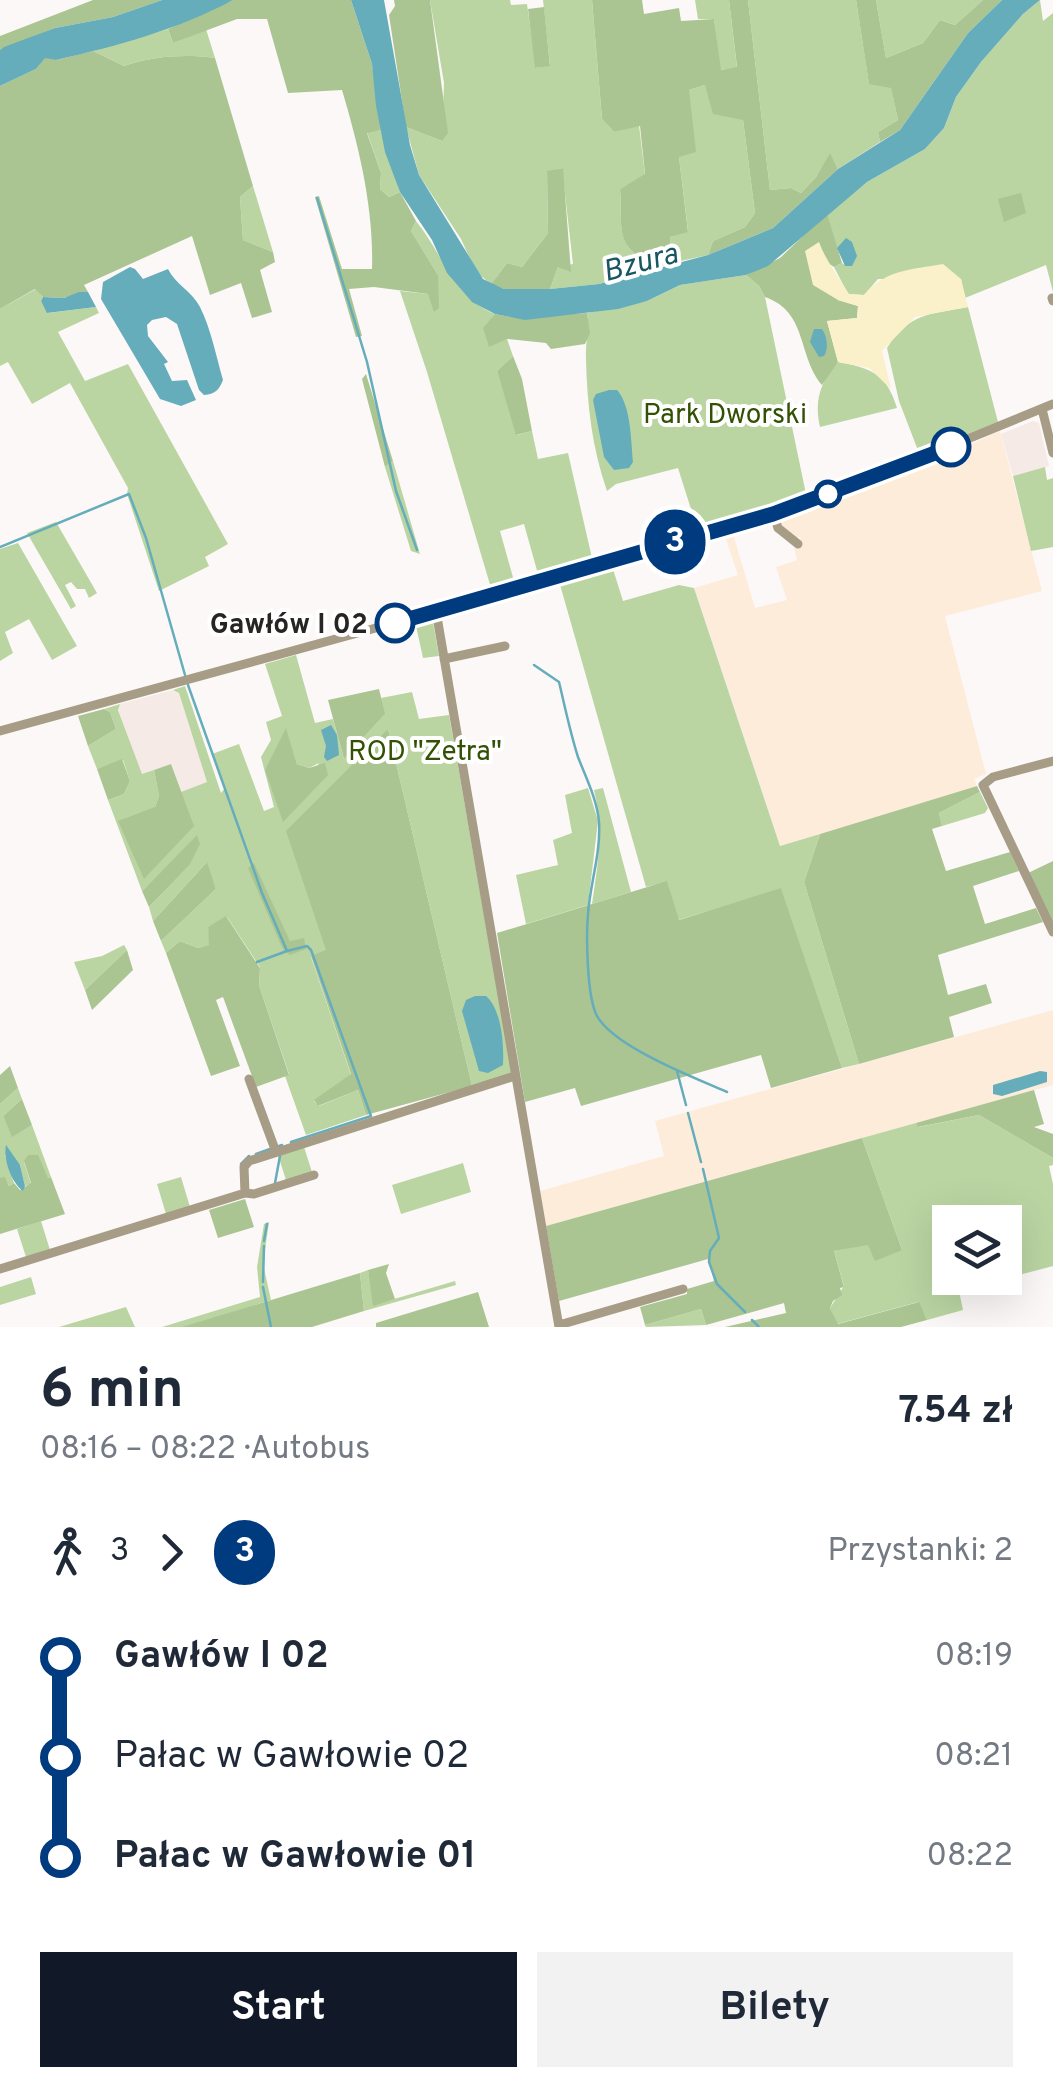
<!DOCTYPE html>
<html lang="pl">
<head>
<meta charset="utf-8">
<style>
  body { margin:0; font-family:Overpass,sans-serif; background:#f2f2f3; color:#1f2937; height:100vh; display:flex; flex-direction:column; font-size:38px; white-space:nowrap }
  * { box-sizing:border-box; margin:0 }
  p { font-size:32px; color:#747a83 }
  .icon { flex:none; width:55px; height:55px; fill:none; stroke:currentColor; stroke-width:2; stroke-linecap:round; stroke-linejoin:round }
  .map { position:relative; height:1327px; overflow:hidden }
  .side { display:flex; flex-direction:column; background:#fff; flex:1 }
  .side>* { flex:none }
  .badge { padding:0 20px; border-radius:32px; font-size:35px; line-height:65px }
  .tools { position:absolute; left:932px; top:1205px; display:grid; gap:20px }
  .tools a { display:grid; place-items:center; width:90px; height:90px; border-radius:0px; background:#fff; box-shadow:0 10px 40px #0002; font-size:50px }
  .map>.badge { position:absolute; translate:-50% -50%; box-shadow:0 0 0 5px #fff }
  .legs { display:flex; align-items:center; gap:15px; height:110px; padding:0 40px; font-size:32px }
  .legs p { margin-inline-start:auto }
  .overview { display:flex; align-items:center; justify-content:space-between; height:170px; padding:0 40px }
  h1 { font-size:55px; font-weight:700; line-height:75px }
  .primary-button { display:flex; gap:20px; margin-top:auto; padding:20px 40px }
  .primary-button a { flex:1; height:115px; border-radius:0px; background:#111827; color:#fff; font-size:40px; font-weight:700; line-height:115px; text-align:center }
  .primary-button a+a { background:#f2f2f3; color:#1f2937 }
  ul { padding:0 40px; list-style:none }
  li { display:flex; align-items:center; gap:35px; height:100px; font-size:38px }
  li i { display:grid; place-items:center; width:15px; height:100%; margin:0 12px; background:currentColor }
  li i::after { content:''; width:25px; height:25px; margin:-12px; border:8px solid; border-radius:50%; background:#fff }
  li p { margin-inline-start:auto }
  li:first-child i { background:linear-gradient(#0000 50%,currentColor 0) }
  li:last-child i { background:linear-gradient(currentColor 50%,#0000 0) }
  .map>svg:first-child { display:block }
  .built { fill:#f5eae5 }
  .industrial { fill:#feecdb }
  .green { fill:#bad5a2; fill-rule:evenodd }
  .forest { fill:#aac592 }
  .sand { fill:#faf0ca }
  .water { fill:#65adbb }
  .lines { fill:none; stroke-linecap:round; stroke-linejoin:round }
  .stream { stroke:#65adbb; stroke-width:2.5 }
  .minor { stroke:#a79c85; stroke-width:9 }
  .line-1-casing { stroke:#fff; stroke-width:22 }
  .line-1 { stroke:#003b80; stroke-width:15 }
  .stop-1-dot { fill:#fff; stroke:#003b80; stroke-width:5 }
  .labels { text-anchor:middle; stroke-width:8; stroke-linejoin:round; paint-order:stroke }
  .park-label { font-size:28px; fill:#325103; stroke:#fff }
  .stop-label { font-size:28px; font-weight:bold; fill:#262524; stroke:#fff; text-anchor:end }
  .water-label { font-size:30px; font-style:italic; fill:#185661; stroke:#fff }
</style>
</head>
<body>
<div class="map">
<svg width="1053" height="1327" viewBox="0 0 1053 1327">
  <rect width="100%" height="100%" fill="#fcf8f7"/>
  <path class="built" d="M1033,421L1039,423L1049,466L1013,476L1001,434Z
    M173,690L179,693L208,782L181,792L171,764L142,775L118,709L120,704Z"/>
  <path class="industrial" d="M1000,431L1042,591L945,616L986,774L974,779L977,786L780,846L694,588L738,575L725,536L733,534L755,608L787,600L776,567L797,560L794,548L802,545L800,537L796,538L781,527L778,519L783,514L962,452L969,445Z
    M1053,1010V1085L546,1226L540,1191L664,1156L655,1121Z"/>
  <path class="green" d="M430,0H510L511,5L527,4L536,68L550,65L543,0H592L602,119L614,132L639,125L645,175L620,189C623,224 613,249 652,262L651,269L599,284L550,289L558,267L573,264L562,168L547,172L548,233L522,267L507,263L491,284L476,272L461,239L419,175L406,127L442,141L444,83Z
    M695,0H729L737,68L720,70L714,19H698Z
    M748,0H856L869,83L891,87L898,120L878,132L880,142L838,169L830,154L816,177L801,193L791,188L770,190Z
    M876,0H983L955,25L940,20L923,43L886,58Z
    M1040,0L1043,21L1053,13V292L1046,265L965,298L961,279H878L864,295L848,294L834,267L842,263L846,266L847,239L837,248L827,214L867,182L925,149L944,128L956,97L981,62L1023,14Z
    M168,29L173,43L206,29L215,58C185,54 153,56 124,66L93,51Z
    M705,85L743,120L755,213L745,227L713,241L708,255L672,263L670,237L688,231L679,157L689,90Z
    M381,130L400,192L389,197L380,189L381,173L367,132Z
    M253,186L273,252L243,240L240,197Z
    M416,221C443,254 453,297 495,314L484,329L507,339L513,356L497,371L517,435L532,431L538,459L568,453L592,558L538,574L524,524L500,531L514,581L491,588L427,372L400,291L428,294L438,275L411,231Z
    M746,275L759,286L765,297L806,494L697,528L678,468L616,484L607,491C592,448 587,404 586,359C585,342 590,330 587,313L647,301L680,285Z
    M36,289L43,297L41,301L48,313L96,307L99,313L58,332L85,381L128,364L228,544L205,557L209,566L159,591L127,494L128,488L70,383L32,404L8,362L0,366V309Z
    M968,307L998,422L919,453L899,401L887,348C909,313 930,314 968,307Z
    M838,362C871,368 887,374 897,408L820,427C814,401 820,382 838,362Z
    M393,461L420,554L411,551L385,467Z
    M1045,467L1047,480L1053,478V547L1031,551L1013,476Z
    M56,522L97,593L89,598L85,589H77L71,582L65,585L76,606L71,609L27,533Z
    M18,543L77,646L52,660L29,619L5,632L13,653L0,661V549Z
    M612,566L623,601L679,585L694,588L780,846L820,834L804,882L859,1064L842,1068L781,889L678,920L667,882L646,887L559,581Z
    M432,617L439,656L423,658L415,621Z
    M296,655L315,723L333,719L344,759L384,715L381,698L412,692L419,719L449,715L512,1074L472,1086L388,729L326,951L311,957L351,1075L314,1101L319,1106L358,1090L366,1115L306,1135L285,1076L289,1074L259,985L260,967L227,917L208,927L210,945L198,948L180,941L166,953L161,941L216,889L206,863L153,921L149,907L189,866L197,836L142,891L108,800L124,794L130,781L123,760L97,769L88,746L116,729L110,712L104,709L120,704L118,710L142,774L154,770L159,796L155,807L193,826L181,792L207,782L179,693L173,690L185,686L221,793L225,788L212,754L239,744L264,811L274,807L261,757L271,740L266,722L282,716L265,664ZM286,730L297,764L309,768L319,763L283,821ZM254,864L290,942L283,950Z
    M588,788L598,821L588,905L526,924L516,875L558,865L553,840L572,833L565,795Z
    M603,788L631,892L592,904C598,864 604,830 594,790Z
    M980,792L988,808L985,813L942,826L939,813Z
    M124,945L127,950L85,990L74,962L102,956Z
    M18,1088L22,1099L3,1116L12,1136L32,1125L51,1177L48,1178L24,1162L31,1184L25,1186L20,1165L5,1155L14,1183L9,1186L5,1178H0V1104Z
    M979,1115L1053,1158V1165L1049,1166L1053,1184V1266L959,1291L963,1310L927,1320L918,1302L837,1324L830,1308L844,1286L834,1251L868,1244L902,1250L862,1138L916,1123L919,1127ZM950,1222H1005V1278H950Z
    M304,1147L312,1172L286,1180L278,1155Z
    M463,1163L471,1192L401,1214L392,1185Z
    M181,1177L190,1207L166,1214L157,1184Z
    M41,1221L50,1250L26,1257L17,1229Z
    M269,1222L263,1264L271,1300L185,1327H162L260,1297L257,1267L264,1224Z
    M368,1270L374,1305L455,1281L456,1285L364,1311L360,1273Z
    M31,1277L36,1294L0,1305V1287Z
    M126,1307L135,1327H59Z
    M701,1309L706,1325L646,1327L645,1325Z"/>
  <path class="forest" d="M162,0L113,17L55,28L0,50V36L93,0Z
    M233,0H351L372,64L381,130L367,133L381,173L380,189L389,197L400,192L416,221L411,231L438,275L439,308L434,312L428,294L374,287L349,289L362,336L356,337L315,197L319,196L342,269H372C374,209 359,147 342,90L288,93L267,19H237L173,43L168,29Z
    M394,0H430L448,133L442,141L406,127L389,15L395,6Z
    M592,0H642L644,14L679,8L681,21L714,19L721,70L737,67L729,0H748L770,190L791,188L801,193L816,177L830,153L838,169L773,228L708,255L713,241L745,227L755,213L743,120L713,114L705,85L689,90L696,152L679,157L688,232L670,237L672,263L651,269V261C613,249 623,224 620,189L645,174L640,126L614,132L602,119Z
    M856,0H876L886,58L923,43L940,20L955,25L983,0H1002L968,33L900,130L880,142L878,132L898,120L891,88L869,84Z
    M544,7L550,66L535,68L528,9Z
    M93,51L124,66C153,56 185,54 215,58L253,186L240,197L243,240L273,252L275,262L260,270L272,312L252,318L241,283L210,295L192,236L84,285L88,292L63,298L43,297L35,289L0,309V86L36,69L45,57L56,60Z
    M563,168L571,272L558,267L550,289H504L491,284L507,263L522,267L548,233L547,171Z
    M1021,193L1026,213L1004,222L998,199Z
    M827,213L842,263L834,267L825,261L838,300L858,306L857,318L827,321L838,362L822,385C797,355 808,312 765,297L759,286L746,275L780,258Z
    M587,313L590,333L585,344L551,349L546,343L507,339L489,347L483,328L495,314C527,322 555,314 587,313Z
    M513,356L522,379L532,431L516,435L497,371Z
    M366,374L393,461L385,467L362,379Z
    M379,689L385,714L344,759L328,700Z
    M104,709L110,712L116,729L88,746L78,716Z
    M286,728L297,764L309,768L325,763L328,775L283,822L265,770Z
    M388,729L472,1086L366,1115L358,1090L318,1106L314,1100L351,1074L311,956L326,950L286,831Z
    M122,759L130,781L124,794L108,800L97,769Z
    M171,764L194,826L144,879L118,821L155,807L159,796L154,770Z
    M977,786L980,792L939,813L942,826L932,829L946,871L1010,852L1019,871L973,886L985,924L1036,908L1043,922L938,955L948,995L986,984L992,1003L949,1017L954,1037L859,1064L804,882L820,834Z
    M197,835L200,844L189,866L149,907L142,891Z
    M1053,861V925L1028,873Z
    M207,862L216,889L161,941L153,921Z
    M254,863L290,941L304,938L306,949L290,955L283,950L248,868Z
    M667,881L679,920L781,888L842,1068L771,1088L761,1055L581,1106L575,1088L525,1102L497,933Z
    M226,916L260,968L259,985L289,1075L256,1087L223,997L216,1000L240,1066L211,1076L166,953L180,941L198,948L209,945L208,927Z
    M127,950L133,970L92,1010L85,990Z
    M10,1066L18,1088L0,1104V1075Z
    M1034,1090L1044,1124L1034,1127L1053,1134V1158L979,1115L918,1127L916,1123Z
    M22,1099L32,1125L12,1137L3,1116Z
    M862,1138L902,1250L875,1261L868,1245L834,1251L844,1287L840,1288L842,1295L833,1301L830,1308L838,1324L919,1302L927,1320L901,1327H725L786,1313L784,1303L706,1325L701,1309L645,1325L640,1307L687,1294V1289L714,1281L708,1259L559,1301L546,1226Z
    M28,1155H38L48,1178L51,1177L65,1214L0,1234V1178L5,1177L9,1186L14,1183L20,1190L31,1183L24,1161Z
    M245,1199L254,1227L218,1238L209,1210Z
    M389,1264L386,1273L395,1299L373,1306L368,1270Z
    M360,1273L364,1311L312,1327H182Z
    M478,1292L489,1327H376V1323Z"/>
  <path class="sand" d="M819,242C826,261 838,276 849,294L864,295C886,269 911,270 943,264L961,279L968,307L915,317L882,351L891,389L869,368L838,362L827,321L857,318L858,306L838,300L813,285L805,251Z"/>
  <path class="water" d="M162,0H233C177,30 117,46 56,60L45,58L36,69L0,86V50L4,47L55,28L113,17Z
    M351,0H384L410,145L419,175L483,279L504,289H550L599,284L708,255L773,228L838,169L900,130L968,33L1002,0H1040L1023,14L981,62L956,97L944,128L925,149L867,182L768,266L746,275L680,285L647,301L618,309L525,320L495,314L472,302L447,273L432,240L400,192L385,152L376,106L372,64Z
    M846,238L852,242L857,256L852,266H845L837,248Z
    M130,267L135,269L143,279L168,269C175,284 192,291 200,307C211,329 216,356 223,380C219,390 215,394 204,395L199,390L177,324L166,317L152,320L147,325L148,336L168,362L164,364L172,381L187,380L196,400L181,406L160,399L101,299L103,282Z
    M79,292H88L96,307L47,313L41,301L43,297L64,298Z
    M814,329H822C827,336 829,348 824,356L819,357L810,342Z
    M609,390H617C631,405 631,441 633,462L629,468L614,470L604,457L593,400L596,394Z
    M331,725L337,735L339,755L327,761L324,757L326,746L321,730Z
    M475,996H486C502,1010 504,1045 503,1065L488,1073L479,1071L462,1011L466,1000Z
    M1040,1071L1047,1072V1082L1002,1096L993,1094V1085Z
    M6,1145L20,1165L25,1186L23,1191C11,1182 3,1159 6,1145Z"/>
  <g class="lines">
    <path class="stream" d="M317,198L367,362L396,491L417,550
      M0,547L129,494L146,538L185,675
      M534,665L559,682C565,707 570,732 578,757C586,778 597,799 599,822C601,854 590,883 588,914C586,937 587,994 596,1014C611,1046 695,1078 727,1092
      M188,685L262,893L287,951L307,946L311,950L371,1116L291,1142
      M257,962L287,951
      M677,1071L686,1105
      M688,1113L701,1162
      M279,1146L282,1145
      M256,1154L270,1149
      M241,1164L249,1156
      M703,1169L719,1238L710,1251L709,1262L717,1284L745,1312
      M275,1183L280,1156
      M264,1241L267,1224
      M263,1282L264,1246
      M263,1287L271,1327
      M752,1320L759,1327"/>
    <path class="minor" d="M1052,298L1053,301
      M1042,409L1053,453
      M773,513L778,528L798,544
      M436,611L559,1327
      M444,659L505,646
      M0,731L394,623L773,513L857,484L1053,404
      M1053,761L993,777L983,785L1053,932
      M249,1079L276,1152
      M314,1175L254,1194L245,1193L244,1167L249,1161L515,1076
      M0,1269L245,1193
      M559,1325L683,1289"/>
  </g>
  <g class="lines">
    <g class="line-1-casing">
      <path id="line-1" d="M395,623L773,514L951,447"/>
    </g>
    <use href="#line-1" class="line-1"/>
  </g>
  <g class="stop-1-dot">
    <circle cx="951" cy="447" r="18"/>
    <circle cx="828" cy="494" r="12"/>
    <circle cx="395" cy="623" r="18"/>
  </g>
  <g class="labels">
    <g class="park-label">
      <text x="725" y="423">Park Dworski</text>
      <text x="425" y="760">ROD "Zetra"</text>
    </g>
    <g class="stop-label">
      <text x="368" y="633">Gawłów I 02</text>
    </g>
    <g class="water-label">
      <text transform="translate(640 262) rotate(-15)" y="10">Bzura</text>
    </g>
  </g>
</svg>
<div class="tools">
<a><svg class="icon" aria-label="layers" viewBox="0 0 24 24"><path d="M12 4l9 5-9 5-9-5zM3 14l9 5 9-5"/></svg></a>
</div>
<b class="badge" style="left:675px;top:542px;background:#003b80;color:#fff">3</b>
</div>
<section class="side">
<div class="overview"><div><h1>6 min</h1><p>08:16 – 08:22 · Autobus</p></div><b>7.54 zł</b></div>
<div class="legs"><svg class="icon" aria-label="walk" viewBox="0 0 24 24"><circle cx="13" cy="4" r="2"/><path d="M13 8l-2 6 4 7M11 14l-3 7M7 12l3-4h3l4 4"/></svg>3<svg class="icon" aria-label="forward" viewBox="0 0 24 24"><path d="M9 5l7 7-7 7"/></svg><b class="badge" style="background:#003b80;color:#fff">3</b><p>Przystanki: 2</p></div>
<ul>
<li><i style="color:#003b80"></i><b>Gawłów I 02</b><p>08:19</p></li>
<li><i style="color:#003b80"></i><span>Pałac w Gawłowie 02</span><p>08:21</p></li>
<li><i style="color:#003b80"></i><b>Pałac w Gawłowie 01</b><p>08:22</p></li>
</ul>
<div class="primary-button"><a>Start</a><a>Bilety</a></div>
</section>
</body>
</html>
